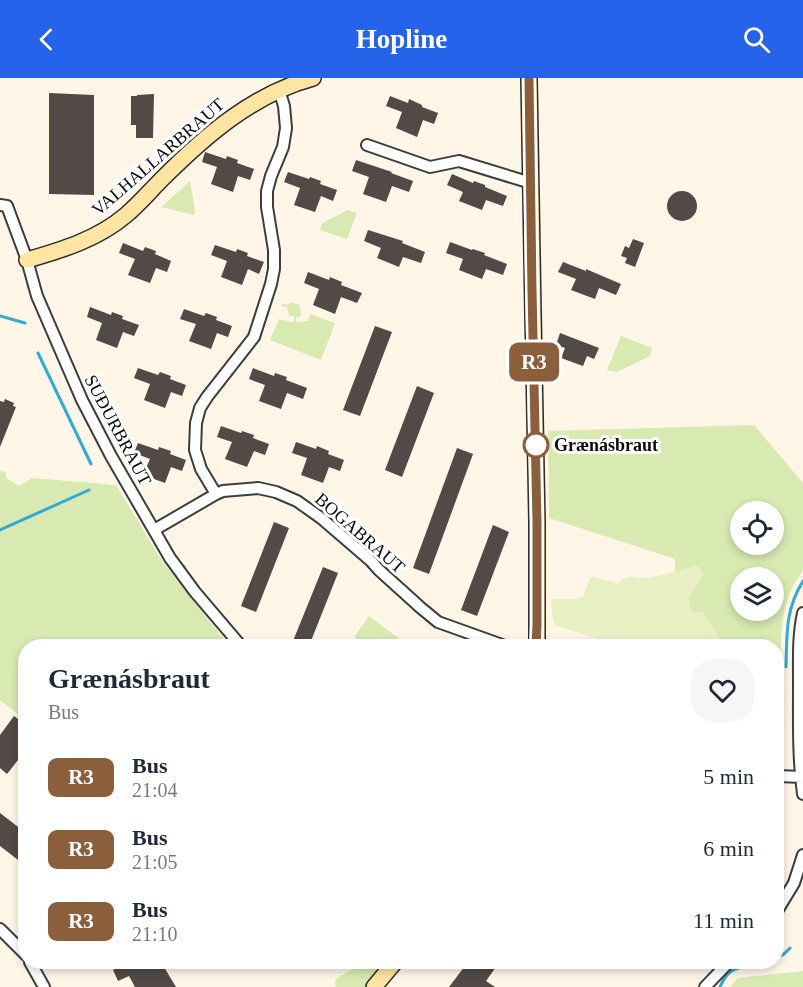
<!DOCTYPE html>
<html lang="en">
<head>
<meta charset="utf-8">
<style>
  body { margin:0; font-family:Georgia,serif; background:#f6f6f7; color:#1f2937; height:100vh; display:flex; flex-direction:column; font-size:22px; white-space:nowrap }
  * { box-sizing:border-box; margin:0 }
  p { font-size:20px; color:#747a83 }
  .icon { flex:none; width:33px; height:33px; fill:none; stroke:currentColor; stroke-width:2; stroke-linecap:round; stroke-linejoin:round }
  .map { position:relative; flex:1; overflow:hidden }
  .sheet { position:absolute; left:18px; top:561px; width:766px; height:330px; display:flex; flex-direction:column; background:#fff; border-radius:24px; box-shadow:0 3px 9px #0003 }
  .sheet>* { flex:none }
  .badge { padding:0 12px; border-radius:9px; font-size:21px; line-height:39px }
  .controls { position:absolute; left:730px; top:423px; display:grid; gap:12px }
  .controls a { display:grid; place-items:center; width:54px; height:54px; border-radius:50%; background:#fff; box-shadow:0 3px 9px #0003; font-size:30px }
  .map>.badge { position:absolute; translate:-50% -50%; box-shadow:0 0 0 3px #fff }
  .round { display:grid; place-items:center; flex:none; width:63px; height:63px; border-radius:24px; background:#f6f6f7 }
  .headline { display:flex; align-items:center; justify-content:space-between; height:102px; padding:0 30px }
  h1 { font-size:28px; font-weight:600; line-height:45px }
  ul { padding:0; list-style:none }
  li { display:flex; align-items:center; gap:18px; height:72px; padding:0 30px }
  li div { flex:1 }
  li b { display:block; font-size:22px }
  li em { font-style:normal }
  li .badge { min-width:66px; font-weight:700; text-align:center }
  header { display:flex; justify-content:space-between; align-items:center; height:78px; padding:0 30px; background:#2563eb; color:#fff; font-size:27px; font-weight:600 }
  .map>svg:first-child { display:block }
  .green { fill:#d8e9b1; fill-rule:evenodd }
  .pitch { fill:#e8f0c3 }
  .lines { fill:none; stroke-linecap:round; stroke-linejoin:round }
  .stream { stroke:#2facd1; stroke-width:3 }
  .building { fill:#534946 }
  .street-casing { stroke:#3d3d3d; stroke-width:14 }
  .secondary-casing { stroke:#2c2c2c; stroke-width:18 }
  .street { stroke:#fff; stroke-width:10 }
  .secondary { stroke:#ffe4a2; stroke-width:15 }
  .line-casing { stroke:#fff; stroke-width:14 }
  .line { stroke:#8b5e3c; stroke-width:9 }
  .stop-dot { fill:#fff; stroke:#8b5e3c; stroke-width:3 }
  .labels { text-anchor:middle; stroke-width:6; stroke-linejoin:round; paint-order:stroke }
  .street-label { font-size:18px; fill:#0a0a0a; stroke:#fff }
  .stop-label { font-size:18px; font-weight:bold; fill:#0a0a0a; stroke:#fff; text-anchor:start }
</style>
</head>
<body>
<header><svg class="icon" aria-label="back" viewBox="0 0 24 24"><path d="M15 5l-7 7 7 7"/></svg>Hopline<svg class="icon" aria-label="search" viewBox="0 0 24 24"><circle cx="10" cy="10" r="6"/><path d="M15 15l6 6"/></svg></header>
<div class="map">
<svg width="803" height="909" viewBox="0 0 803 909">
  <rect width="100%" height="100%" fill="#fff6e7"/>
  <path class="green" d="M190,103L195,132L194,137L161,129Z
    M348,132L357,135L347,161L320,152L322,145Z
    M290,224L300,227L301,238L296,239V244L308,243L310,236L335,245L321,282L270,262L279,241L291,244H294V238H289L287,229L282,228V225L288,227Z
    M621,258L652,270L650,278L617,294L607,292Z
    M754,347L803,405V493C776,525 781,571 782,610C782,635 783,659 783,684L777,683V568H676L675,481L549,440L548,353ZM741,434H774V466H741ZM741,500H774V532H741Z
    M0,393L6,394V400L19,408L32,400L116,407L161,481L229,568H26L25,642L0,622Z
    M369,538L405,565L402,568H367L354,559Z
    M365,884H387L366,909H336L335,906L336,901Z
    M803,893V909H730L738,900Z"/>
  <path class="pitch" d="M694,488C700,488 703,491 703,498C697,510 682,521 693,534H703L725,568H621L560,549L555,547L553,543L551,521H575L583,519L590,500L592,499L618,505C630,494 632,501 645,500C656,499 684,492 694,488Z"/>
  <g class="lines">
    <path class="stream" d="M0,238L25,245
      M38,275L91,386
      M0,452L89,412
      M786,589C787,556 785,532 803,503
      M777,879L784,876L790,870
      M720,909C730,885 742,891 763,884"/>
  </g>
  <path class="building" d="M49,15L94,17V117L49,116Z
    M154,16L153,60H136V47H131V18H137V17Z
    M390,18L408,25L409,21L422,27V29L438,35L434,46L423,42L417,59L396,50L402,34L386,28Z
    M205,74L226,81L227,78L238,82L237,85L254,91L250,102L238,98L233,114L211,106L217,89L202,84Z
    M356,82L392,94L391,95L413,103L409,114L392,108L386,124L363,116L369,99L352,93Z
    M288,94L309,101L310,99L321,103L320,106L337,112L333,123L321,118L315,134L294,127L300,110L284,104Z
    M452,96L473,105L474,103L485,107V109L507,118L503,128L486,122L482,132L459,123L463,114L447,107Z
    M667 128a15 15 0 1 1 30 0a15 15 0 1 1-30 0Z
    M368,152L403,163L402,165L425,174L421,185L403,179L399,189L377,180L381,170L364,163Z
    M633,161L644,165L635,189L625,185L627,180L621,178L625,168L629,170Z
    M450,164L472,172L473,171L485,175L484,177L507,186L503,197L486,191L482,201L459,192L463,181L446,175Z
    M123,165L143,173L145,169L156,173L155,176L171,183L167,194L156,190L150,205L128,197L135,181L119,175Z
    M215,167L236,174L237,171L248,175L247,178L264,184L259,196L248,191L242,207L221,199L227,183L211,177Z
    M563,184L586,193V191L621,206L616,217L599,210L595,221L571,212L576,201L558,194Z
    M308,194L329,202L330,199L342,204L341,207L362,215L357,225L341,219L335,236L313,227L319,211L304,205Z
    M90,229L111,237L112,234L123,238L122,241L139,247L134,258L123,254L117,270L96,262L102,245L87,239Z
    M184,231L204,238L206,235L217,239L216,242L232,248L228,259L217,255L211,271L189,263L196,246L180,241Z
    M375,248L392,254L360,338L343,332Z
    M560,255L599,270L594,281L587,278L583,288L561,280L565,270L556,267Z
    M138,290L158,297L160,294L171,298L170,301L186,307L182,318L171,314L165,330L144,322L150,306L134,300Z
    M253,290L274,298L275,295L287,299L286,302L307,310L303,321L287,315L281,331L259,323L265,307L249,301Z
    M417,308L434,315L402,399L385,392Z
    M5,321L14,325L13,328L16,329L0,369V323L4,324Z
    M221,348L241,355L242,353L254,357L253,360L269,366L265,377L254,373L247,389L225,381L232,364L217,359Z
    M296,364L316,371L317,368L329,373L328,376L344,382L340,393L329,389L323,405L301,397L307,380L292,375Z
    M138,365L158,372L159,369L171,373L170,376L186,382L182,393L171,389L165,405L143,397L150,381L134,375Z
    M457,370L473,376L429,496L413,490Z
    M274,444L289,450L256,534L241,528Z
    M493,447L509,454L477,538L461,532Z
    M323,489L338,495L309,568H291Z
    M14,638L26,647V672L7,696L0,690V657Z
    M0,735L26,755V788L0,768Z
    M120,884H161L176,909H135L129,898L118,903L113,892L122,887Z
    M468,884H488L496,889L486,903L495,909H449Z"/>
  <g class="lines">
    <g class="street-casing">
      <path id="street" d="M367,67L430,89L459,83L531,105
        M0,127L7,128L27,182L37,218L82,322L111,378L170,480L195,514L241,568
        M216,416L201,391L195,372L196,345L200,330L207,319L254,259L271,206L274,191V172L267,129V113L271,98L283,69L286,50L284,28L279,12
        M154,452L216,416L223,413L258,410L276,414L297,423L321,440L371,483L379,492L421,530L438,544L505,568
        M803,535C798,558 799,581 799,604C799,641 798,679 803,716
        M777,698L803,699
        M777,833L794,805L803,777
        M0,851L26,877
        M30,884L44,909
        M705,909L729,884"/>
    </g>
    <g class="secondary-casing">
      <path id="secondary" d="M529,0L533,235L537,444V564L536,568
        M27,182C62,172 98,161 126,137C139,126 150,113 162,101C205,58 253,16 313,0
        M374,909L395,884"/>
    </g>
    <use href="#street" class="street"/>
    <use href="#secondary" class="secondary"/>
  </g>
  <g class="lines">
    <g class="line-casing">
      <path id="line" d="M529,0L532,212L537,444V547L536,568"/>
    </g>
    <use href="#line" class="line"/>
  </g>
  <circle class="stop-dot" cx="536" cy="367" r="12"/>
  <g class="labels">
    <g class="street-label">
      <text transform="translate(158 79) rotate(-41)" y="6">VALHALLARBRAUT</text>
      <text transform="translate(118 352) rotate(62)" y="6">SUÐURBRAUT</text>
      <text transform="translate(360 455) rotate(41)" y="6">BOGABRAUT</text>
    </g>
    <g class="stop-label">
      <text x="554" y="373">Grænásbraut</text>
    </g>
  </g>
</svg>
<div class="controls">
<a><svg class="icon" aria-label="locate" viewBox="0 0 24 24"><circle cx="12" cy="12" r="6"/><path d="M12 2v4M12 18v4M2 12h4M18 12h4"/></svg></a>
<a><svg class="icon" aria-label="layers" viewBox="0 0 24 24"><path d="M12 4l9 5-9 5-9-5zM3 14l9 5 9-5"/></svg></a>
</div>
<b class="badge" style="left:534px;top:284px;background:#8b5e3c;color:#fff">R3</b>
<section class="sheet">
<div class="headline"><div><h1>Grænásbraut</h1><p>Bus</p></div><a class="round"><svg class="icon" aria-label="heart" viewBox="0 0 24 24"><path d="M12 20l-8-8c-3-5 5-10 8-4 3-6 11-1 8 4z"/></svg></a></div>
<ul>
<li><span class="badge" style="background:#8b5e3c;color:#fff">R3</span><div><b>Bus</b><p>21:04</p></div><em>5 min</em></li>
<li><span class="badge" style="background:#8b5e3c;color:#fff">R3</span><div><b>Bus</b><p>21:05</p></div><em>6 min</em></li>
<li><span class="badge" style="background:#8b5e3c;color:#fff">R3</span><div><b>Bus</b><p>21:10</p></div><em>11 min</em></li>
</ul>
</section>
</div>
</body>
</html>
